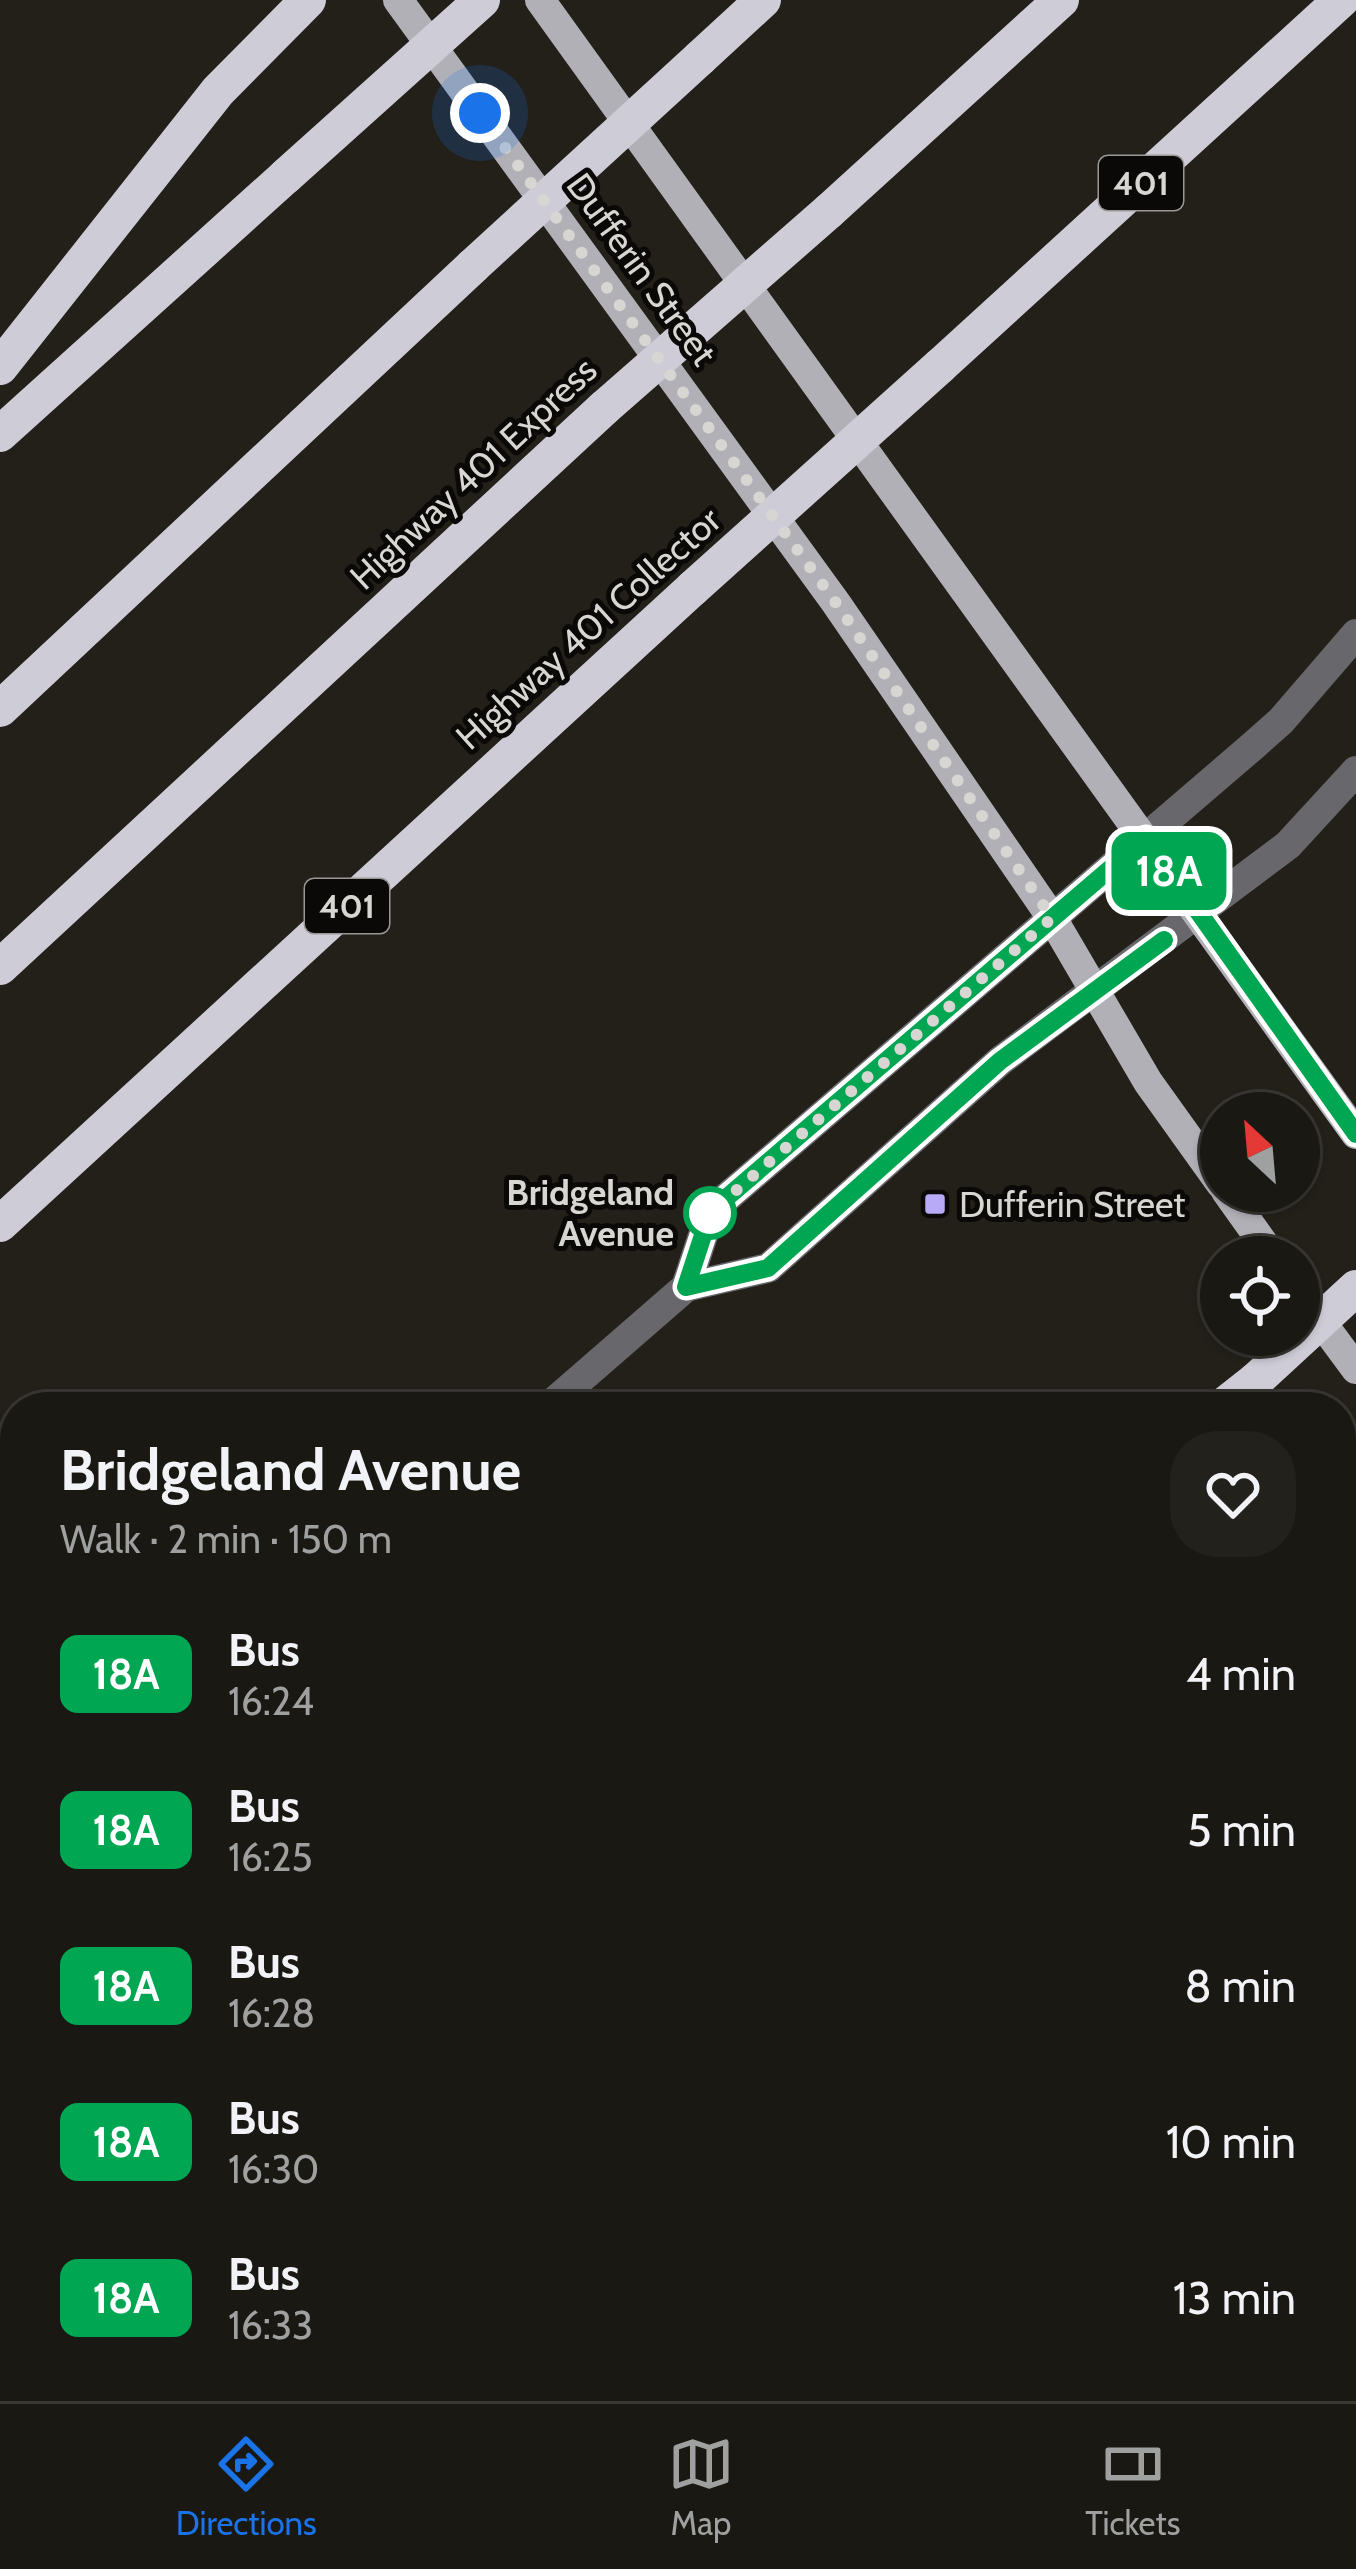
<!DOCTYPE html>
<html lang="en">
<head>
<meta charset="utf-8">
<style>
  body { margin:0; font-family:Cabin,sans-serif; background:#23211c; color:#f1f3f6; height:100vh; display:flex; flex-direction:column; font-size:45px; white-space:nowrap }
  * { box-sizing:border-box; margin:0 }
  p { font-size:39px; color:#9fa0a0 }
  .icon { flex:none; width:66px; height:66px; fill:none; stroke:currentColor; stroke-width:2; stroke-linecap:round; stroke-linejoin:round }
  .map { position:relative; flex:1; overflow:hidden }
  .details { position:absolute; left:0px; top:1392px; width:1356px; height:1011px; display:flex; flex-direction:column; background:#1a1813; border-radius:48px 48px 0 0; box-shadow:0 3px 9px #0004,0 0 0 3px #383733 }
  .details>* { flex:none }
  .badge { padding:0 24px; border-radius:18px; font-size:42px; line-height:78px }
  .needle { width:78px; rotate:334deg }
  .fabs { position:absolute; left:1200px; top:1092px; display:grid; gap:24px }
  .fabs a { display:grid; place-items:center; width:120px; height:120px; border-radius:50%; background:#1a1813; box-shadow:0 3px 9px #0004,0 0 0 3px #383733; font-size:60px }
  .you { position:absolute; width:60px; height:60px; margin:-30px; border:9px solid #fff; border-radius:50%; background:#1a73e8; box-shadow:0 0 0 18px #1a73e833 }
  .map>.badge { position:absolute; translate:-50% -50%; box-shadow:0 0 0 6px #fff }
  .round { display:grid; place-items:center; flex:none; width:126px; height:126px; border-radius:48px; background:#23211c }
  .summary { display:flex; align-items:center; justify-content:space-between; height:204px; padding:0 60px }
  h1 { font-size:57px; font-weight:700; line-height:90px }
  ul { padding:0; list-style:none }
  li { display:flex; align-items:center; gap:36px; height:156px; padding:0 60px }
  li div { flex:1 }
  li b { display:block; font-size:45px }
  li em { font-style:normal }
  li .badge { min-width:132px; font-weight:700; text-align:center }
  .menu { display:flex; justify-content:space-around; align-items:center; height:168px; border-top:3px solid #383733; background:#1a1813; font-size:33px; color:#9fa0a0 }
  .menu a { display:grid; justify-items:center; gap:6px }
  .menu .active { color:#1a73e8 }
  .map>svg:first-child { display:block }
  .building { fill:#4c4942; stroke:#8b877f; stroke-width:3 }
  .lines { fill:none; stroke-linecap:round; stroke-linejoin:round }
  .minor { stroke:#68676b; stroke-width:30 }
  .major { stroke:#b1b0b7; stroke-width:30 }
  .highway { stroke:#ceccd6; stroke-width:36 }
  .highway-bridge { stroke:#ceccd6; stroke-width:36 }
  .line-casing { stroke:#fff; stroke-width:27 }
  .line { stroke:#00a651; stroke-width:18 }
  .walk { stroke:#d8d6d2; stroke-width:12; stroke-dasharray:0 21.6 }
  .poi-dot { fill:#b9aaf7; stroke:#0b0907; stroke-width:4.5 }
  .stop-dot { fill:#fff; stroke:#00a651; stroke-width:6 }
  .labels { text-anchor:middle; stroke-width:10; stroke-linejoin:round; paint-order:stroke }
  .shield { fill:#0b0907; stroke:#9a9895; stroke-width:3 }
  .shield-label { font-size:33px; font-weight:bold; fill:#d8d6d2 }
  .street-label { font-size:36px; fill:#d8d6d2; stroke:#0b0907 }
  .stop-label { font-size:36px; font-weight:bold; fill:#d8d6d2; stroke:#0b0907; text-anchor:end }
  .poi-label { font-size:36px; fill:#d8d6d2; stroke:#0b0907; text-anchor:start }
</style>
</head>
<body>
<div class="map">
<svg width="1356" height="2401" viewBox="0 0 1356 2401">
  <rect width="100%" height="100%" fill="#222019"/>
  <path class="building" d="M1341,2257L1356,2274V2401H1122L1124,2388H1341Z
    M106,2388H1017L1015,2401H116Z"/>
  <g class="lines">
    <path class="minor" d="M686,1287L711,1211L1254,745L1281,721L1356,634
      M548,1407L686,1287L768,1268L1000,1061L1288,845L1356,771
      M1341,2143L1356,2149
      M1085,2401L1087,2388"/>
    <path class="major" d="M398,0L836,603L1052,918L1148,1082L1221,1184
      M540,0L1356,1134
      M1226,1191L1273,1257
      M1299,1292L1356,1369"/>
    <path class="highway" d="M700,58L763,0
      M829,211L1061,0
      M940,366L1341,0
      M0,367L218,91L308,0
      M0,434L286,176
      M0,709L473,266
      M0,967L604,408
      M0,1224L693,588
      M1222,1407L1255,1381
      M1341,1870L1356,1876
      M0,1949L15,1946"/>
    <path class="highway-bridge" d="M286,176L482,0
      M473,266L700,58
      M604,408L829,211
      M693,588L940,366
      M1255,1381L1356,1288"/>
  </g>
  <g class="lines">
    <g class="line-casing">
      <path id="line" d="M1164,940L1000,1061L768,1268L686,1287L711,1211L1146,838L1356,1134"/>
    </g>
    <use href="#line" class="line"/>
    <path class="walk" d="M480,113L836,603L1052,918L710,1213"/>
  </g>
  <rect class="poi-dot" x="923" y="1192" width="24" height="24" rx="6"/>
  <circle class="stop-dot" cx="710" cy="1213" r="24"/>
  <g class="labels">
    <g class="shield">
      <rect x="1099" y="156" width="84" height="54" rx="9"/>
      <rect x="305" y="879" width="84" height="54" rx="9"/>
    </g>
    <g class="shield-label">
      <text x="1141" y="195">401</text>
      <text x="347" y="918">401</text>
    </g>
    <g class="street-label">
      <text transform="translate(642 269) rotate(54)" y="13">Dufferin Street</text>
      <text transform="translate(473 473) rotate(-43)" y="13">Highway 401 Express</text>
      <text transform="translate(588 628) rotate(-42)" y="13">Highway 401 Collector</text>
    </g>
    <g class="stop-label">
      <text x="674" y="1205">Bridgeland<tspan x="674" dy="41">Avenue</tspan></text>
    </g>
    <g class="poi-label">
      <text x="959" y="1217">Dufferin Street</text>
    </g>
  </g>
</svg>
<div class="fabs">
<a><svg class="needle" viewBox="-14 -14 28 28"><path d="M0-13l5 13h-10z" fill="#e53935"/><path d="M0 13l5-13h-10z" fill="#9fa0a0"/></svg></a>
<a><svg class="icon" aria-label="locate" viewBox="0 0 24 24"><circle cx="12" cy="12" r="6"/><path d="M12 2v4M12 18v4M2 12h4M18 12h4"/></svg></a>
</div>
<div class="you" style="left:480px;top:113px"></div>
<b class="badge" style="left:1169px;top:871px;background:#00a651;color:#fff">18A</b>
<section class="details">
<div class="summary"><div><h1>Bridgeland Avenue</h1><p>Walk · 2 min · 150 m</p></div><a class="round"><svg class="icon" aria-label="heart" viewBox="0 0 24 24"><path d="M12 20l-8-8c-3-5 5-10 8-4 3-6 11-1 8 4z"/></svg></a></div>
<ul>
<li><span class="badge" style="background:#00a651;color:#fff">18A</span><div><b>Bus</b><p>16:24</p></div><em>4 min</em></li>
<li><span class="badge" style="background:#00a651;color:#fff">18A</span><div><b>Bus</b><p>16:25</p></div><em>5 min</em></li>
<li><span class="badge" style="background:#00a651;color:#fff">18A</span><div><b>Bus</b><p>16:28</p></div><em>8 min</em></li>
<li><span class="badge" style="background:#00a651;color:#fff">18A</span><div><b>Bus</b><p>16:30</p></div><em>10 min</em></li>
<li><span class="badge" style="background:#00a651;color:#fff">18A</span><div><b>Bus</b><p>16:33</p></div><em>13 min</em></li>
</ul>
</section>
</div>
<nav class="menu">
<a class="active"><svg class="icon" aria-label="directions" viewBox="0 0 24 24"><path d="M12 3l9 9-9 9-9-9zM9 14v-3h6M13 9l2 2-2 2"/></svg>Directions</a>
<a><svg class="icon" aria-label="map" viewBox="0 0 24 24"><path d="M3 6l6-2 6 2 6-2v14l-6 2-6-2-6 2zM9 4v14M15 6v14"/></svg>Map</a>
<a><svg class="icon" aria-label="tickets" viewBox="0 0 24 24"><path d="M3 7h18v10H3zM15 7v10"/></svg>Tickets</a>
</nav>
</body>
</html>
